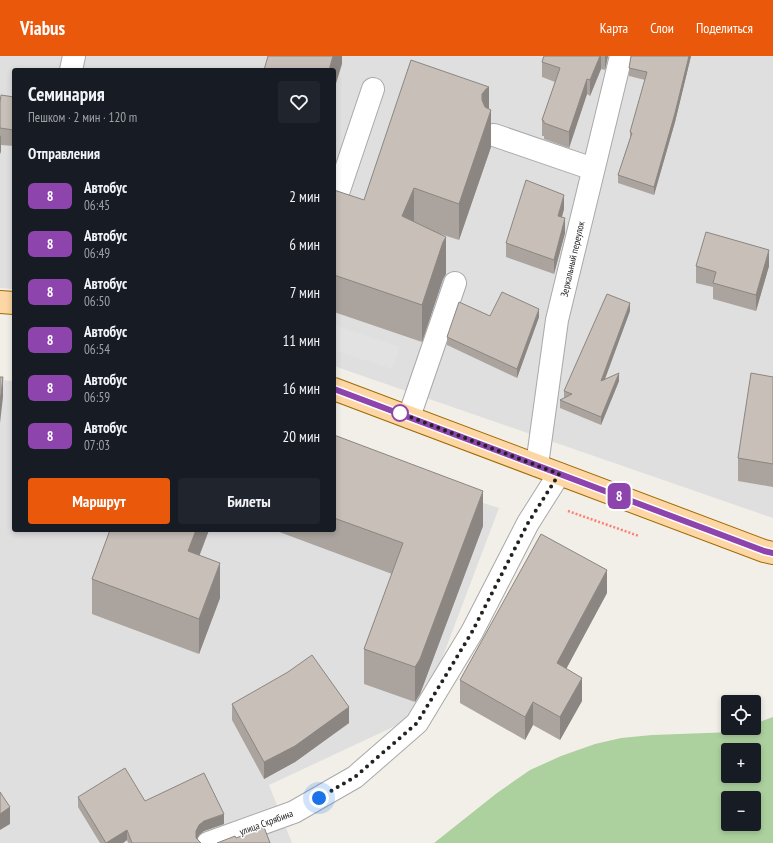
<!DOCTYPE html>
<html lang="ru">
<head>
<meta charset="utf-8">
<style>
  body { margin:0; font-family:"PT Sans Narrow",sans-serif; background:#20242c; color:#f1f3f6; height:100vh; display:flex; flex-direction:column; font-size:15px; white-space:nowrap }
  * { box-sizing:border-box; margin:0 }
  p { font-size:13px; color:#9ea1a6 }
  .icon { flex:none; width:22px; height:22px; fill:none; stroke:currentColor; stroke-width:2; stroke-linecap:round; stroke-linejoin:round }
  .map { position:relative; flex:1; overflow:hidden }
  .drawer { position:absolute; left:12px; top:12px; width:324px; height:464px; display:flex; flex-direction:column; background:#171b24; border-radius:4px; box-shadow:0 2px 6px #0003 }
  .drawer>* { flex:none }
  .badge { padding:0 8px; border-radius:6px; font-size:14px; line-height:26px }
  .controls { position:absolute; left:721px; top:639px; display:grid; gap:8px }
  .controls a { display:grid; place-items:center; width:40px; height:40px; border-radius:4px; background:#171b24; box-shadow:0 2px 6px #0003; font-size:20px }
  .you { position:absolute; width:20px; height:20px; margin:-10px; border:3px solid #fff; border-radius:50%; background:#1a73e8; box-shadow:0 0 0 6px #1a73e833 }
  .map>.badge { position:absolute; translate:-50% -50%; box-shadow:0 0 0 2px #fff }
  h2 { padding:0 16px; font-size:15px; line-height:36px }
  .round { display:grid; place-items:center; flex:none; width:42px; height:42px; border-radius:4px; background:#20242c }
  .summary { display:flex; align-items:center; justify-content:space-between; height:68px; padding:0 16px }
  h1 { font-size:19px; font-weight:700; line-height:30px }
  .primary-button { display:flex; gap:8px; margin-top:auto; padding:8px 16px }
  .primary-button a { flex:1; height:46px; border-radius:4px; background:#ea580c; color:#fff; font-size:16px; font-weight:700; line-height:46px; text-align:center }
  .primary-button a+a { background:#20242c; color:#f1f3f6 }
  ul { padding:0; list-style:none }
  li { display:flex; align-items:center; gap:12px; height:48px; padding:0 16px }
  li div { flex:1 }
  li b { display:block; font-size:15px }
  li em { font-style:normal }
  li .badge { min-width:44px; font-weight:700; text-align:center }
  header { display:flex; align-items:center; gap:24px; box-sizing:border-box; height:56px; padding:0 20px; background:#ea580c; color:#fff }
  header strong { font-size:19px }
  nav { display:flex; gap:22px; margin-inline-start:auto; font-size:14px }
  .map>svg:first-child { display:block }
  .residential { fill:#e0dfdf }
  .forest { fill:#add19e; fill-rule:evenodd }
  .parking { fill:#e2e2e2 }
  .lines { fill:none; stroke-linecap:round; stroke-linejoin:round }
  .minor-casing { stroke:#a9a9a9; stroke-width:24 }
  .major-casing { stroke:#a06b00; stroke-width:24 }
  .path { stroke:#fa8072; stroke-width:2.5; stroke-dasharray:2 2; stroke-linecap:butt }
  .minor { stroke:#fff; stroke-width:22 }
  .major { stroke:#fcd6a4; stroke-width:22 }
  .wall { fill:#aba49e }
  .shaded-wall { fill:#8b8681 }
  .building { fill:#c7bfb8; stroke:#8b8681 }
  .line-casing { stroke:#fff; stroke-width:9 }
  .line { stroke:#8e44ad; stroke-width:6 }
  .walk { stroke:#222; stroke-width:4; stroke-dasharray:0 7.2 }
  .stop-dot { fill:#fff; stroke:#8e44ad; stroke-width:2 }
  .labels { text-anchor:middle; stroke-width:3; stroke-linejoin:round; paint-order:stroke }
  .street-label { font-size:10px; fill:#222; stroke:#fff }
</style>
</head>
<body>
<header>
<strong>Viabus</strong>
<nav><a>Карта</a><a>Слои</a><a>Поделиться</a></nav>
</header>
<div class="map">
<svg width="773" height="787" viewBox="0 0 773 787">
  <rect width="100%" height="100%" fill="#f2efe9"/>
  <path class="residential" d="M0,0H773V462L334,310V14H14V233L0,232Z
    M0,324L14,325V474H334V400L499,452L421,658L269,729L292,787H0Z"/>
  <path class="forest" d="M773,661V787H434L497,737L530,714L561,700L595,688L621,682L652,679L733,676L744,672H754V668ZM728,694H754V720H728ZM728,742H754V768H728Z"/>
  <path class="parking" d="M334,269L400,291L392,313L334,294Z"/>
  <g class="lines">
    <g class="minor-casing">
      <path id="minor" d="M71,14L74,0
        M494,79L593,113
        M334,141L339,134L373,33
        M409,361L455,227
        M537,409L557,264L621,0
        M208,787L294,756L355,721L417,667L472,576L528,467L559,418"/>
    </g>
    <g class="major-casing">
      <path id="major" d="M0,246L14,247
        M334,333L764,495L773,497"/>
    </g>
    <path class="path" d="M568,455L639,480"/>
    <use href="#minor" class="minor"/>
    <use href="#major" class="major"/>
  </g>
  <path class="wall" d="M544,0H608L605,14L601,13L590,40L587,38L569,92L544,83V80H542V64L555,26L542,21V6Z
    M631,0H691L675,66L654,139L618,127V119L630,82V76L645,24L629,20V12Z
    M14,41V90L1,89V95L0,98V46Z
    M489,53L491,91L459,184L437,177L446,218L443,223L422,286L334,256V134L364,144Z
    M564,153L562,161L565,177L554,218L506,201V187Z
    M696,210H769L756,255L713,243V231L696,227Z
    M630,255L604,323L619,325L601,369L560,352V344L564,342V335Z
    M490,260L539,261L517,322L447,289V281Z
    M773,321V431L738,425V402Z
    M334,379L483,470L420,638L415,646L364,628V593L392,518L274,474H334Z
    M110,474H209L199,500L220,542L199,598L92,558V523Z
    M607,537L566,613L582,645L560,684L533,669L525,684L460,647V624Z
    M232,648L349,667L295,706L264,723L232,664Z
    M78,741L145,745L224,768L204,775L199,779L197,782L201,787H128L127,784L123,787H100L78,751Z"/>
  <path class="shaded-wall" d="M333,0H342V8L334,34V14H329Z
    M600,0H601V13L590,40V24Z
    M605,0H608L605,14Z
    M689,0H691L675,66L654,139V131Z
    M587,23V38L569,92V76Z
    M489,31V58L491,54V91L459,184V148L482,44V38L486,33Z
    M1,79V95L0,98V81Z
    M414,132V169L402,160Z
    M564,139V153L558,174V160Z
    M565,162V177L554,218V204Z
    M446,181V218L443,223L422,286V249L443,186Z
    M769,194V210L756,255V239Z
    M630,247V255L601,334V325Z
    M539,253V261L517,322V313Z
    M619,317V325L601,369V361Z
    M3,321V341L0,367V347Z
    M483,435V470L420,638L415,646V611Z
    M196,474H209L188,530V495Z
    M220,507V542L199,598V563Z
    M607,514V537L557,630V607Z
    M582,622V645L560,684V661Z
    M533,646V669L525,684V661Z
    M349,651V667L295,706L264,723V706Z
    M10,751V768L0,774V758Z
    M224,758V768L204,775L199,779L196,785V775L199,769L204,765Z
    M127,774V784L123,787H106Z"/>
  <path class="building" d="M268,0H333L329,14H264Z
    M544,0H600L590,24L587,23L569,76L544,67V65L542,64L560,12L542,6Z
    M631,0H689L675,57L654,131L618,119L632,77L630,76L647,16L629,12Z
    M411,4L489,31L486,33L482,38V44L485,51L491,54L459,148L414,132L402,160L446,181L443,186L422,249L334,219V134L364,144Z
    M1,39L14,41V74L0,72V46Z
    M526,124L564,139L558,160L565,162L554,204L506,187Z
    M706,176L769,194L756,239L713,227L716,216L696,210Z
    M502,236L539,253L517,313L447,281L459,246L490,260Z
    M607,238L630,247L601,325L619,317L601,361L560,344L572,338L564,335Z
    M751,317L773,321V408L738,402Z
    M0,321H3L0,347Z
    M334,379L483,435L420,603L415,611L364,593L403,487L334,462Z
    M110,474H196L188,495L220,507L199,563L92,523Z
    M541,478L607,514L557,607L582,622L560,661L533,646L525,661L460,624Z
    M312,599L349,651L295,690L264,706L232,648L288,616Z
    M125,712L145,745L204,717L224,758L204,765L199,769L196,775V782L201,787H132L127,774L106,787L78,741Z
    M0,736L10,751L0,758Z
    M264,771L270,787H217L235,780L236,782Z"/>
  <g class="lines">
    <g class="line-casing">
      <path id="line" d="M334,333L764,495L773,497"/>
    </g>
    <use href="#line" class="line"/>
    <path class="walk" d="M319,742L355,721L417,667L472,576L528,467L559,418L397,356L400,357"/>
  </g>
  <circle class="stop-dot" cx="400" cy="357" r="8"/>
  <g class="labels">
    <g class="street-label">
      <text transform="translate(572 203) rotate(-77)" y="4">Зеркальный переулок</text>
      <text transform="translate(266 766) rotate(-20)" y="4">улица Скрябина</text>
    </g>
  </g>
</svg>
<div class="controls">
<a><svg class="icon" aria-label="locate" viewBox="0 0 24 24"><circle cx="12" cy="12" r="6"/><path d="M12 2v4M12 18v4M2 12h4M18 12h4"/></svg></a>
<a>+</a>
<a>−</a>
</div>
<div class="you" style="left:319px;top:742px"></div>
<b class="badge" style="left:619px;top:440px;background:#8e44ad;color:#fff">8</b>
<section class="drawer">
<div class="summary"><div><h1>Семинария</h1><p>Пешком · 2 мин · 120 m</p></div><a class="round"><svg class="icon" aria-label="heart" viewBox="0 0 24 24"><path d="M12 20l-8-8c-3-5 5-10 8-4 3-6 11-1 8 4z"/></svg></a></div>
<h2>Отправления</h2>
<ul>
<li><span class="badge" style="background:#8e44ad;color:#fff">8</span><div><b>Автобус</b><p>06:45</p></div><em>2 мин</em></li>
<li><span class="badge" style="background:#8e44ad;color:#fff">8</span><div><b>Автобус</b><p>06:49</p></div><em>6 мин</em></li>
<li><span class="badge" style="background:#8e44ad;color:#fff">8</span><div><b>Автобус</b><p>06:50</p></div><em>7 мин</em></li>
<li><span class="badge" style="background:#8e44ad;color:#fff">8</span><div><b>Автобус</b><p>06:54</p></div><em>11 мин</em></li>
<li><span class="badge" style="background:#8e44ad;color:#fff">8</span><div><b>Автобус</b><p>06:59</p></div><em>16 мин</em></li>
<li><span class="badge" style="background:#8e44ad;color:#fff">8</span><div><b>Автобус</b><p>07:03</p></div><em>20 мин</em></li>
</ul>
<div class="primary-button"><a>Маршрут</a><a>Билеты</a></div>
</section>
</div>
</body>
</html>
